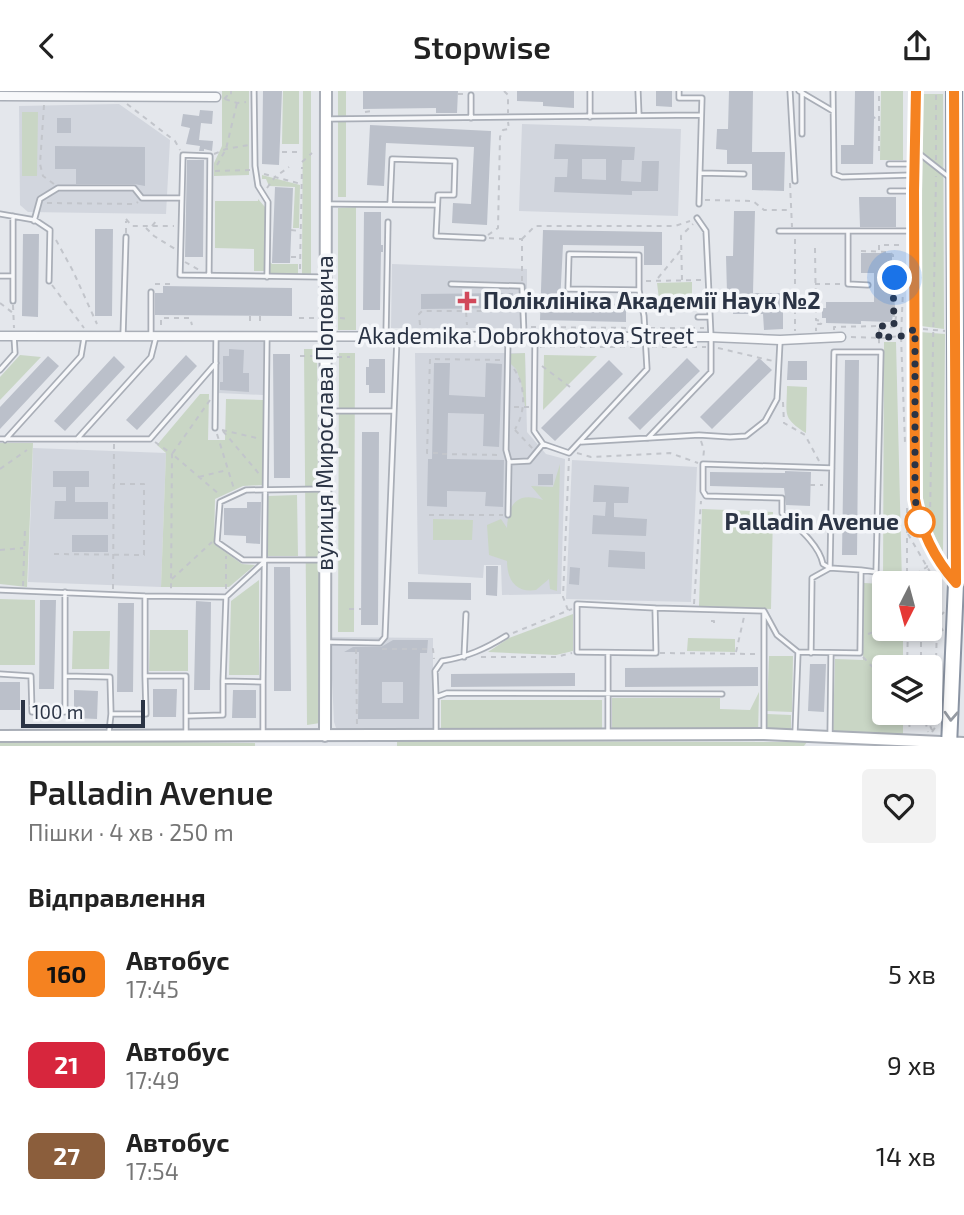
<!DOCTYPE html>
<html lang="uk">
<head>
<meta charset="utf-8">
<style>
  body { margin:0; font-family:"Exo 2",sans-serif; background:#f2f2f2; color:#222; height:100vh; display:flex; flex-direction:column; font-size:26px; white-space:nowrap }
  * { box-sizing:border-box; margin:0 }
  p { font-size:23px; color:#767676 }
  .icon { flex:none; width:38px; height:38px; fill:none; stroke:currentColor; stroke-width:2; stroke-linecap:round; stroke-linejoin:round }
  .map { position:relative; height:655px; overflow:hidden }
  .panel { display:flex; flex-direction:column; background:#fff; flex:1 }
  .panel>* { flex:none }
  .badge { padding:0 14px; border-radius:10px; font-size:24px; line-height:46px }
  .needle { width:46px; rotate:186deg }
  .tools { position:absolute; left:872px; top:480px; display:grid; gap:14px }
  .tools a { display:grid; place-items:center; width:70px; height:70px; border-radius:7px; background:#fff; box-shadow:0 4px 10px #0003; font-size:35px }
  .scale { position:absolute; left:21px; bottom:18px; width:124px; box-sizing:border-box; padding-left:7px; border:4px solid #2b3445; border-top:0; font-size:19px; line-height:24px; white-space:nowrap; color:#2b3445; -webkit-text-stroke:5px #f4f6f9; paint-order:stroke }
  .you { position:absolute; width:35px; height:35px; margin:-18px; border:5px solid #fff; border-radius:50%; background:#1a73e8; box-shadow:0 0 0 10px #1a73e833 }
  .map>.badge { position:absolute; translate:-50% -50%; box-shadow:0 0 0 4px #fff }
  h2 { padding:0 28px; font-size:26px; line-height:63px }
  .round { display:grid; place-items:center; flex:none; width:74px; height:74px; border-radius:7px; background:#f2f2f2 }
  .headline { display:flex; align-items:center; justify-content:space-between; height:119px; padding:0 28px }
  h1 { font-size:33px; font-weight:600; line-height:52px }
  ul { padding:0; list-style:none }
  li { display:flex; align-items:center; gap:21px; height:91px; padding:0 28px }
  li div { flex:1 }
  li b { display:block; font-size:26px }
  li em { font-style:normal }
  li .badge { min-width:77px; font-weight:700; text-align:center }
  header { display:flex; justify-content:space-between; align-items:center; height:91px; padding:0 28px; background:#fff; font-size:32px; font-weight:600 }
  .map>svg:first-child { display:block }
  .built { fill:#d2d6de }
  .green { fill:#c9d6c5 }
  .building { fill:#bbc0ca; fill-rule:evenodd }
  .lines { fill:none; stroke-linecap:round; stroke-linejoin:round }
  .lane-casing { stroke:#a9aeb7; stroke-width:7 }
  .street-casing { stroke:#a9aeb7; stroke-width:11 }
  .secondary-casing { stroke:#a9aeb7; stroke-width:14 }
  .highway-casing { stroke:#8b94a3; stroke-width:18 }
  .path { stroke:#c2c5cb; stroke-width:2; stroke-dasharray:5 5; stroke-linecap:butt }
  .lane { stroke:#f7f8fa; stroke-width:3.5 }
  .street { stroke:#f7f8fa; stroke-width:8 }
  .secondary { stroke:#fff; stroke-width:10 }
  .highway { stroke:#fff; stroke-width:14 }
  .oneway { stroke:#959aa2 }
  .line-casing { stroke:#fff; stroke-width:16 }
  .line { stroke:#f58220; stroke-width:10 }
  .walk { stroke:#2b3445; stroke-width:7; stroke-dasharray:0 12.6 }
  .poi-dot { fill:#d1495b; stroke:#f4f6f9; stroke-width:2.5 }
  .stop-dot { fill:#fff; stroke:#f58220; stroke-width:3.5 }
  .labels { text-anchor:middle; stroke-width:7; stroke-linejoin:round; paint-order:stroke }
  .poi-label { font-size:23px; font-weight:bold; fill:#2b3445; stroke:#f4f6f9; text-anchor:start }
  .street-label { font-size:23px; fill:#2b3445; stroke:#f4f6f9 }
  .stop-label { font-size:23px; font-weight:bold; fill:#2b3445; stroke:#f4f6f9; text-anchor:end }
</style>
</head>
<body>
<header><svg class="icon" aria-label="back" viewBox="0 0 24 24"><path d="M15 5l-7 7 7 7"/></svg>Stopwise<svg class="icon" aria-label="share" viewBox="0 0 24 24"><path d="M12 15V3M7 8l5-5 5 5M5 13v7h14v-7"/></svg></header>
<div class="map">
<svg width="964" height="655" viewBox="0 0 964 655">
  <rect width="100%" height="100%" fill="#e4e7ec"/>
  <path class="built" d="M119,13L170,49L166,123L28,121L20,114L19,15Z
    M522,33L681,38L678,125L519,120Z
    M392,173L527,178V237H391Z
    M219,249H264L263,304L218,302Z
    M415,262H525L527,341L546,363L565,368L561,503L502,504L501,474H484L483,487L418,483Z
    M33,357L166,362L161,496L28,491Z
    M572,369L697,376L691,511L566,508Z
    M330,546L433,547V642L342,640L336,637L334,631Z"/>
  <path class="green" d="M222,0H249V84L214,85V72L222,55Z
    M283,0H299V53H282Z
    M303,0H311V184H302Z
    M338,0H346V106H338Z
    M881,0H903V69H880Z
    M923,3H943L944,238L921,235Z
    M22,21H38L37,85H22Z
    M262,84L300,94L299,137H293L295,96L269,95L266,88H262Z
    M258,108L265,116V180H254V158L215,157V110H258Z
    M356,116V239H338V117Z
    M269,170L272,173H298V184H270Z
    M692,191V207L659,208L657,192Z
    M920,241L945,243L943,461L924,424L920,407Z
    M884,251H896L902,492H884V537H903V576H884V621H903V643L833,642L835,568L863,569L864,492L883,493Z
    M304,258H317L320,632L307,634Z
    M339,262H355L354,541H338Z
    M525,262L526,315H525L521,291L516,278L509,271V263Z
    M20,264L41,266L0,309V286Z
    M544,264L597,265L543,319Z
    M787,295L807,296L806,342C781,326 787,323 787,295Z
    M200,303H209L208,349H225L226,308L263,309V394L243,395L215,408L214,453L242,473L255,474L229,496H161L166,362L157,354Z
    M0,352H33L27,496L0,493Z
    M560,373L557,500L550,498L549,488L536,499C516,502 507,489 507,470L489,464L487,434L501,428L507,437C508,413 517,400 543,409L531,395L553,396Z
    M297,404L298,465H268V405Z
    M702,418L773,421L771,518L699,515Z
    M433,428L473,429L472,449H433Z
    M259,489V584H229L231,510Z
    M0,508L35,509V574H0Z
    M573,523V560L556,564L488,561L509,547Z
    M150,539H188V580H149Z
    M73,540H110L109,578H72Z
    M688,547L735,548V561L687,560Z
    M769,565H793L792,621L767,620Z
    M759,601L758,643H612V607H720V618L750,619Z
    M441,609H602V641H441Z
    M767,623L791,624V643L767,642Z
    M0,649L255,652V655H0Z
    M397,650L807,651L804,655H397Z"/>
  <path class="building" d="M263,0H282L279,74L262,73Z
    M363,0H458L457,22H436V17L363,18Z
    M517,0H574V17L543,15V11L517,10Z
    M656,0H672V16L656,15Z
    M729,0H753L752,61H785L784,100L752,99V73H727V59L716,58L717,38H728Z
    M855,0H874V25L876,27L874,28L873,73H841V54H854Z
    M200,19L213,20L212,33L201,32L199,49L213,50L212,60L204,58V60H199L200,55L186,53L190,37L181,35L183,23L199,25Z
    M57,27H71V42H57Z
    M370,34L491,40L487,134L452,132L453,112L471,113L474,56L386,52L384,95L367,94Z
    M555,53L635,56L634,69H622L621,90L641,91L642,70H659L658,100H632V104L554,101L555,86H567L568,68H554ZM582,68H606V89L582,88Z
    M55,55L145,56V95L134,93H76V78H55Z
    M187,69H204L203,166H185Z
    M275,96L293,97L290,172H272Z
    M859,106H896V136H860Z
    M734,120H755L753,202H783V238L764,239L763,223H733V201L727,202L726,165H733Z
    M364,121H381V154H383V161H381L380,219H363Z
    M95,138H113L112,225H95Z
    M543,139L662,141V174H644V155L563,154L560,212L626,213V231L540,229Z
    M23,143H39L38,226L22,225Z
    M861,162H892V206L895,216L892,229L890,231L861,230V233L826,232V227H822V217H826V211H874V182H861Z
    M163,195L292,197V225L155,224V202H163Z
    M513,202V217L421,218V203Z
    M229,258L244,259L243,282H249V301L220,299V291H223V265H229Z
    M273,263H290V387H274Z
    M186,264L197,275L137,339L126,329Z
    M48,265L59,275L0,338V316Z
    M114,265L125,276L65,340L54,330Z
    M687,267L700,280L640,339L628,327Z
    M759,267L772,279L712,338L700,326Z
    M369,268H385V302H369V294H366V276H369Z
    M609,269L623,283L555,350L541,337Z
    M845,269H859L857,464H842Z
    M788,270H807V289H787Z
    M434,272H450L449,304L485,306L486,272L502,273L499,356L483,355L484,323L448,322L447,368L504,369L503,416L485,415L486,401L447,400V416L427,415L428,368H432Z
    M362,341H379L378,534H361Z
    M53,380H89V396H75V411H108V428H54L55,410H66V396H53Z
    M785,380L811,381L810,415L786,414L784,397L710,395V381L785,382Z
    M538,383H553V394H538Z
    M594,394L629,396L628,412H614V426L647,428L646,445L592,443L593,424L605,425L606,411H593Z
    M247,411H261L260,453L246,452V445L224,444V417H247Z
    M72,444H108V461H72Z
    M609,459L645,461V478L608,476Z
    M486,475H498L497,505L486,504Z
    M274,476H290L291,600H274Z
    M570,476L580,477L579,494L569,493Z
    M924,481L936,504L935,532H929V492H912Z
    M408,491L471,492V509L408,508Z
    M40,509H56L54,598H39Z
    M196,510L211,511L210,599H194Z
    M118,512H134L133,601H117Z
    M393,549H428L427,562H420L419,628H358L359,561H344L353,556H381ZM382,591H403V612H382Z
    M810,573H826L824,621L808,620Z
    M758,576V595L625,596V577Z
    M575,582V595L451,596V583Z
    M0,591H20V619H0Z
    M153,598H177L176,626H153Z
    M74,599L98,600L97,628L74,627Z
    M233,599H256V627H232Z"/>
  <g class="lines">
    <g class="lane-casing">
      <path id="lane" d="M254,0L255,75L258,95L268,111L267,186
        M638,0L639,25
        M679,0V7H702L699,113
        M790,0L795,90
        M799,0L833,20
        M833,0L834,83L842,86L912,84
        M802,1V43
        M590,26V0
        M471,27V4
        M329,28L701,24
        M916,60L949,86
        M889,73H912
        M701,82L744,83
        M890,100H912
        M327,113L437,114
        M390,113L392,68L455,70L454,104H438L436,145L483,147
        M0,123L35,129L50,139L49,190
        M13,125V210
        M34,130L40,108L58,97H134L142,107H180
        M779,140H912
        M848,142V193L868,194
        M209,184L210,65L183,64L180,184L322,186
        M0,185H13
        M451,193L522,195L524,244
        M151,201V243
        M698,226H709
        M386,243L388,131
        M123,245L126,146
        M535,248L534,340L543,353L569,362L647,278L644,225L639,199V164L569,163L568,198L639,199
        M0,279L15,262L14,245
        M326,320H394
        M215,337L216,247
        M648,347L711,281V246L706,140L697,127
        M0,348H150L216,272
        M77,348L151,266L156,246
        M5,349L81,265L84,247
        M581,351L699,344L730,346L746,345L765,330L777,308L780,251
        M509,371L529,370L543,353
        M508,424L509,370L506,359L508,248
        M323,469H243L217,451L220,411L246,399L324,398
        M830,477L834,261H881L876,481L861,479
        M830,477L823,473C819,453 796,435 782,422V407L706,405L703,400V373L832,377
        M0,499L145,505L226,506
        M65,501V585
        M577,513L655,517L656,562L577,561Z
        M655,517L764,520V641
        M764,520L777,544L798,561L860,562L861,479L830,477L812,487L811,562
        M327,551L380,552L385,546L397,247
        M464,566L466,523
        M0,583L31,585L32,621H65V585L110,586L111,623
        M145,585V505
        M223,590L226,506L265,470
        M263,591L267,247
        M436,606L435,580L442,570C467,566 485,558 506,545
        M187,625L223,624V590L263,591V641
        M109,641L111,623H146L145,585H186V641
        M436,642V606L447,602L722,603
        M608,642V562
        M795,642L798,562
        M830,645L831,562"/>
    </g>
    <g class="street-casing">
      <path id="street" d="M0,5L216,6
        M0,245L711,246L780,249L841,246"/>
    </g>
    <g class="secondary-casing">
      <path id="secondary" d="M916,0L914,100L915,407C922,441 933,466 956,492
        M0,645L764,643L964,652
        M325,645L326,0"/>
    </g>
    <g class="highway-casing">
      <path id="highway" d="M949,655L956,492L954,0"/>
    </g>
    <path class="path" d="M504,0L508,4V22
      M458,3H467
      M224,8L227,5H231V0
      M225,8L237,12L246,11
      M127,13L175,50L180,59
      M44,14L40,73L43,85L54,93
      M365,21L372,20V18
      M879,60V0
      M282,61H302
      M214,63L226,58L249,54
      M936,69V0
      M302,71L312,62
      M217,74L226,58L237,12
      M215,80L251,79
      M264,83L301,93
      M790,92L792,136
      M267,97L275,86L289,76
      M705,109L753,110L764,119H790
      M47,112L135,113L138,111
      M126,128L132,135H174
      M152,135L158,128
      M146,137L154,145L175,158
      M291,139L299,140
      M126,142V130
      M488,144L498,137L500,46L503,39L509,38L508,31
      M489,147L522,148V190
      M522,148L535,135H675L690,130
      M795,148V240
      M56,149L73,180L97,233
      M815,157L816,229L822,230L821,233H816V240
      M879,159V154H903
      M861,160L889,161L893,164L894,233L891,235H879V256
      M291,166H299
      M185,171L199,179
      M904,176L901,245L905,352
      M300,178L302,76
      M897,186L898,174L896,183L895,174V187L903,186
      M658,187L681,159
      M682,189L681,145L693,133
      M646,190L703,189
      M155,193H170
      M815,193H840
      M52,194L84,237
      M0,212L13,222
      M13,214L14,237
      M466,221L467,234
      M250,225V235
      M260,225V235
      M299,227H316
      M340,227L349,228
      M161,234V227H190L192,234
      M420,234L419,223L422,220H497
      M531,236L637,237
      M650,237H704
      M880,237L894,236L896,226H901
      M923,238L945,240
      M834,239V236L878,235
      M851,246L883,247L901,245
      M540,256H639
      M652,256H706
      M718,257L773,270
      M300,265H315
      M337,266H350
      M542,275L574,299
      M514,278C526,295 526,321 515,338
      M210,309L172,363L219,403
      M783,311L784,332L805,344L819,370
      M514,316H529
      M222,339L261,348
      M515,339L533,358
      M223,340L260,384
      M217,343L234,398
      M701,350L704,359L703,369
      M155,351L172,363L171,501
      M438,362H427L430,268L500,269
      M577,362L591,366L670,362L698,372
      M442,363L502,364
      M0,378L27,359
      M199,386L227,379
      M810,394H823
      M907,417V492
      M429,424H503
      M930,426L936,85
      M908,443L941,500L938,527
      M0,459L23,457
      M54,463L144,464V393H114
      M879,484L886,492
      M172,488L212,451
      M915,492L914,484L927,476L928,470
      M23,495L25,437
      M113,498L114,353
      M226,498V465
      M694,513L701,410
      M349,518H361
      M568,519L563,506L569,367
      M929,522H938
      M711,530H714V532H712Z
      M937,532L935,614H939
      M943,540L937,529L944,521
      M513,542L572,518
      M868,543L885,537
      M356,558L357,636
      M382,558H433L434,568
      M736,561L744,526
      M660,562L756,563
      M481,566H556L572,562
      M863,566L884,588
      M907,576L908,537
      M921,576V537
      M908,621L910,640
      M923,621L928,641
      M926,626L932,639
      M932,641L939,631"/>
    <use href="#lane" class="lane"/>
    <use href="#street" class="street"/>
    <use href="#secondary" class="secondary"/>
    <use href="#highway" class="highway"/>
  </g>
  <defs><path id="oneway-chevron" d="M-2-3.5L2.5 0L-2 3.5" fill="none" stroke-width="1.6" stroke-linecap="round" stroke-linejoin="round" transform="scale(1.75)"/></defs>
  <use class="oneway" href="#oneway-chevron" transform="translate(951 625) rotate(93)"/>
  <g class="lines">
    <g class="line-casing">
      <path id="line" d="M916,0L914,100L915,408C922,441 933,466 956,492L954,0"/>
    </g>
    <use href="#line" class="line"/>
    <path class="walk" d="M895,187L893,185L894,233L891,235H879V247L901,245L915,238V408L920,431"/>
  </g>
  <path class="poi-dot" d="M463.5 199.5h7v7h7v7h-7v7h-7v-7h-7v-7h7z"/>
  <circle class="stop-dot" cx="920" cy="431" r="14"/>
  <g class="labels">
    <g class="poi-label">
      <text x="483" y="218">Поліклініка Академії Наук №2</text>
    </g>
    <g class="street-label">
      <text x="526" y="253">Akademika Dobrokhotova Street</text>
      <text transform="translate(325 322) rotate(-90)" y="8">вулиця Мирослава Поповича</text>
    </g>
    <g class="stop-label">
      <text x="899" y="439">Palladin Avenue</text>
    </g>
  </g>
</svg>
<div class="tools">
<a><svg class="needle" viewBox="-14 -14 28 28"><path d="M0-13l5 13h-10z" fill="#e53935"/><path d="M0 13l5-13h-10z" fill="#767676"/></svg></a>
<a><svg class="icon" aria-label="layers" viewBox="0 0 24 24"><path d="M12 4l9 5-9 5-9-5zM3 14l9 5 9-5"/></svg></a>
</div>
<div class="scale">100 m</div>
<div class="you" style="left:895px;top:187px"></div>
</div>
<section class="panel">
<div class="headline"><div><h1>Palladin Avenue</h1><p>Пішки · 4 хв · 250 m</p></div><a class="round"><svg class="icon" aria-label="heart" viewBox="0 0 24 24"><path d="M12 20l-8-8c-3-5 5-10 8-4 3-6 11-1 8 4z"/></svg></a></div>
<h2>Відправлення</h2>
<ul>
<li><span class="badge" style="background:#f58220;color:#111">160</span><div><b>Автобус</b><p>17:45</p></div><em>5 хв</em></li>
<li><span class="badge" style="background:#d7263d;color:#fff">21</span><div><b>Автобус</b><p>17:49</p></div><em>9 хв</em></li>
<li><span class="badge" style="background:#8b5e3c;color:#fff">27</span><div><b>Автобус</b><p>17:54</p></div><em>14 хв</em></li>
</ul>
</section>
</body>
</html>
